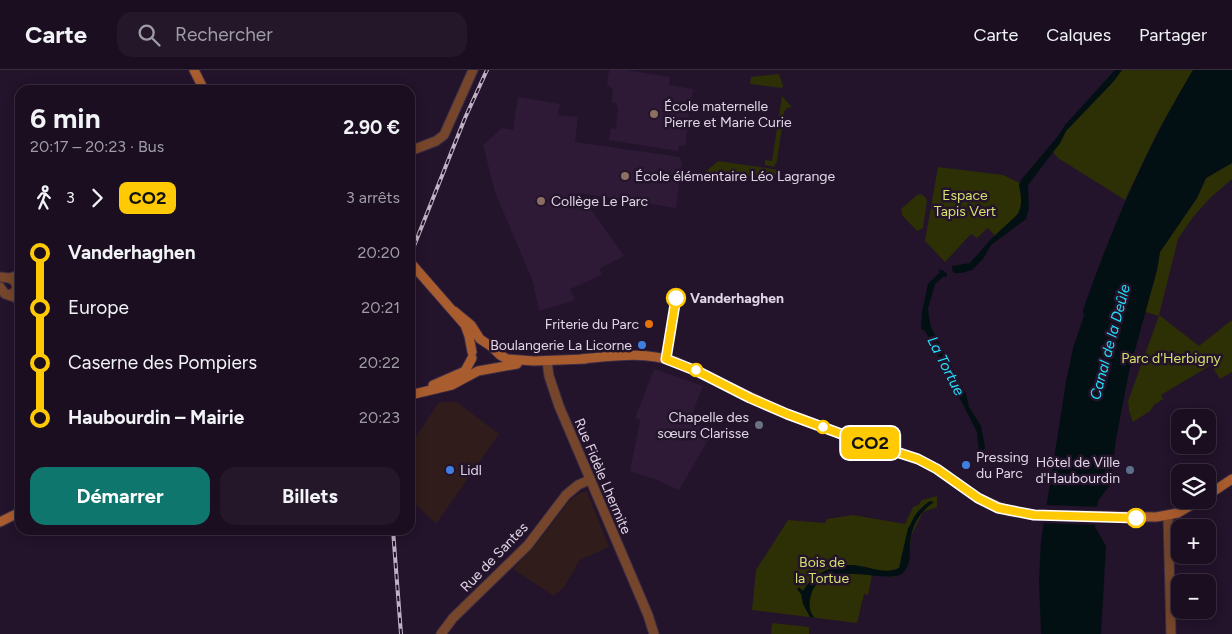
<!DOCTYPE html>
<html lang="fr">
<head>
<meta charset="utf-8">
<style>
  body { margin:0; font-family:Figtree,sans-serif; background:#231729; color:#f1f3f6; height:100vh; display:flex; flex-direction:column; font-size:19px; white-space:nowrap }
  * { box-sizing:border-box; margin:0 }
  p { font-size:16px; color:#9f9ca5 }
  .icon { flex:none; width:28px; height:28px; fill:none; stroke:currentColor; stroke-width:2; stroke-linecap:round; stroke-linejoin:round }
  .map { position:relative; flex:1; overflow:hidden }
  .side { position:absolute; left:15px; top:15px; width:400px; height:450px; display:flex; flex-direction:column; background:#1a0e20; border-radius:15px; box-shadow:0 2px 12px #0003,0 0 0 1px #382e3e }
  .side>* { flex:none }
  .badge { padding:0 10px; border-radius:8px; font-size:18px; line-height:32px }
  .controls { position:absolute; left:1171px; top:339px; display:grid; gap:10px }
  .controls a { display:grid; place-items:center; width:45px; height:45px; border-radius:10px; background:#1a0e20; box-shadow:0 2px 12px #0003,0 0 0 1px #382e3e; font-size:25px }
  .map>.badge { position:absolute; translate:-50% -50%; box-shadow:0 0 0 2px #fff }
  .legs { display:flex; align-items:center; gap:8px; height:55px; padding:0 15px; font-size:16px }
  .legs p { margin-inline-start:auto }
  .summary { display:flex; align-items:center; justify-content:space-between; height:85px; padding:0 15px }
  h1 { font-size:28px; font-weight:700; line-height:38px }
  .cta { display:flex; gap:10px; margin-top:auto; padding:10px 15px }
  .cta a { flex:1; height:58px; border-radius:15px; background:#0f766e; color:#fff; font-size:20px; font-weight:700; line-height:58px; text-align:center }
  .cta a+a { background:#231729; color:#f1f3f6 }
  ul { padding:0 15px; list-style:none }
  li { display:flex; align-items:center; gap:18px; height:55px; font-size:19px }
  li i { display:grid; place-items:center; width:8px; height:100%; margin:0 6px; background:currentColor }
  li i::after { content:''; width:12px; height:12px; margin:-6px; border:4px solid; border-radius:50%; background:#1a0e20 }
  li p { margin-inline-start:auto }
  li:first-child i { background:linear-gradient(#0000 50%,currentColor 0) }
  li:last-child i { background:linear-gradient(currentColor 50%,#0000 0) }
  header { display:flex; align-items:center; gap:30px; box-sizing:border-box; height:70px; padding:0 25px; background:#1a0e20; border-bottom:1px solid #382e3e }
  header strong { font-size:24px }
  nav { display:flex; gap:28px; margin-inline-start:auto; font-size:18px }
  .search { width:350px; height:45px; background:#231729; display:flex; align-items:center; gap:12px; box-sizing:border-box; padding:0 18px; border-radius:15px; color:#9f9ca5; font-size:19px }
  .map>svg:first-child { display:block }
  .commercial { fill:#2f1c1b }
  .built { fill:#2e1a37 }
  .green { fill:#2d3005 }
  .water { fill:#031013 }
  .pier { fill:#23132b }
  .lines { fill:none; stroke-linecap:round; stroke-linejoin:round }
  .tertiary-casing { stroke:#3d2e45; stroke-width:11 }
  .secondary-casing { stroke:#3d2e45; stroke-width:11 }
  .tertiary { stroke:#75462b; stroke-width:9 }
  .secondary { stroke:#a95d2f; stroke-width:9 }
  .rail-casing { stroke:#beb2c4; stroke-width:4 }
  .rail { stroke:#23132b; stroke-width:2; stroke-dasharray:5.5; stroke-linecap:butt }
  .line-1-casing { stroke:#fff; stroke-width:11 }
  .line-1 { stroke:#ffc904; stroke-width:8 }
  .education-dot { fill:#8d6e63; stroke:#23132b; stroke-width:2 }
  .stop-1-dot { fill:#fff; stroke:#ffc904; stroke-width:2.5 }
  .food-dot { fill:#e8710a; stroke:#23132b; stroke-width:2 }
  .shop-dot { fill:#3f7fe0; stroke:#23132b; stroke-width:2 }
  .worship-dot { fill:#6b7280; stroke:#23132b; stroke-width:2 }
  .service-dot { fill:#5c6f8a; stroke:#23132b; stroke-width:2 }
  .labels { text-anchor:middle; stroke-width:5; stroke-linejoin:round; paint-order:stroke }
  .poi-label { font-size:14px; fill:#e0d6e6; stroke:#23132b; text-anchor:start }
  .park-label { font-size:14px; fill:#d7e16f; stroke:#23132b }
  .stop-label { font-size:14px; font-weight:bold; fill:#e0d6e6; stroke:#23132b; text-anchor:start }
  .street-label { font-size:14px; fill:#e0d6e6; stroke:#23132b }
  .water-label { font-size:15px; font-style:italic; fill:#22dffb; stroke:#23132b }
</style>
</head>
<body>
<header>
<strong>Carte</strong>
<div class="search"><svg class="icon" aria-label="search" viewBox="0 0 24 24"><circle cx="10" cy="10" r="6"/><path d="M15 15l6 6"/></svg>Rechercher</div>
<nav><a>Carte</a><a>Calques</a><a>Partager</a></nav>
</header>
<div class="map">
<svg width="1232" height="564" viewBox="0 0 1232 564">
  <rect width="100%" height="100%" fill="#23132b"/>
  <path class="commercial" d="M439,332H457L499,364L436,454L410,429V376Z
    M587,421L609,477L580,490L564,517L554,526L513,499L537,473L570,430L580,423Z"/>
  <path class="built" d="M609,0H625L670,7L669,15L693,19L685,76H679L678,81L609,70L611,58L616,59L618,39L616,33L611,32L613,20L607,14Z
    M518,27L560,34L558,45L578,47L575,72L680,87V91H682L676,138L579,123L624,186L599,199L602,205L570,219L575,230L539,241L533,212L495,122L483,75L502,58L513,60Z
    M654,299L703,316L692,344L694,352L712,363L679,420L654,409L630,401L640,350L635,348Z"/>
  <path class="green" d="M1122,0H1193L1158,61L1125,130L1058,88L1053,82L1060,73L1066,61L1113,12Z
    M779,4L783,16L782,18L750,14L751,7Z
    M782,26L792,37L787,38L784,42L777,91L774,97L765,95V90L772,91Z
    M718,91L779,100V102L766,113L703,104Z
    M1232,93V109L1210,128L1193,147L1178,169L1159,245L1199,276L1232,250V302L1220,309L1211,295L1161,325L1163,329L1154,335L1150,341L1133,352L1129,341L1128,331L1159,246L1145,242L1157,200L1160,182L1197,128L1206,108Z
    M938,97L1003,105L1020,113L1019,115C1026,145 1015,147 995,166L988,158L977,168L971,164L945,192L925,171Z
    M920,124L924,126L927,130L923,158L917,161L902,145L901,139L916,126Z
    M937,426V437L923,442L911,466L908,496L904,502L894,507L872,505L868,525L864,524L857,553L752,540L756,500L788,450L825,453L827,449L853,445L905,454L913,437L918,435L922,430Z
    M772,553L809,557V564H771Z"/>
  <path class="water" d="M1115,0H1122L1113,12L1066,61L1060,73L1028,115L1029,138L1026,149L991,175L983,189L972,200L962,203H954L952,200V196L970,193L991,169L1018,144C1023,134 1021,125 1019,115L1021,110L1058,66L1065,55Z
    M1193,0H1232V93L1206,108L1197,128L1160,182L1157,200L1129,302L1116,369L1110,415L1098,431L1095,457L1106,476L1101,564H1041L1039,510L1041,471L1066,312L1073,278L1084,246L1083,240C1112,157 1147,76 1193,0Z
    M938,199L944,201L947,204L946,208L944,206L935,214L928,238L929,248L931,257L966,324L969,337L981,356L985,376L980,394L976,393L979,383L977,362L930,270L925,261L921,259L922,242L928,214L940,202Z
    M930,431L934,432C922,440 914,452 911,466C908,479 914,497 900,505C892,508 884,506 877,506C852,504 815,496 810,530C809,538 810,543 815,548L810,547L803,534L801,524L797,519L799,517L803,521C812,504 834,494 853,495C868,496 884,505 899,498L908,458C910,456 911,453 912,451C915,443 923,436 930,431Z"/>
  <path class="pier" d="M1045,435L1100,437L1098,455L1042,453Z"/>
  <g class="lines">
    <g class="tertiary-casing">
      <path id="tertiary" d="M410,81L436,71L444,65L473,0
        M0,207L9,208L20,205
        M0,217L5,224L20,229
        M8,225L14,223L17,218L15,211L9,208
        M547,291L549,306L559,336L648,545L654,564
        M1168,446L1171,564
        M441,564L453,548L528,475L566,425L578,415L589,410"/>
    </g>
    <g class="secondary-casing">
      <path id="secondary" d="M194,0L204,20
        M410,192L465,255L469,266L472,282
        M454,241L471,255L480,269L492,277L500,285L507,289L534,291L586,289
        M581,289C613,286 645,281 676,292L787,344L844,365L918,389L937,399L978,428L1009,441L1034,445L1156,447L1178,443L1200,430
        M433,315L465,301L472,288
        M410,325L452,315L478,301L517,294
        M1208,425L1232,409
        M0,452L20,442"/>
    </g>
    <use href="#tertiary" class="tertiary"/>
    <use href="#secondary" class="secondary"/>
    <g class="rail-casing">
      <path id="rail" d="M410,186L465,48L487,0
        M393,460L401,564"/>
    </g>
    <use href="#rail" class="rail"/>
  </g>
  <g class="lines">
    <g class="line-1-casing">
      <path id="line-1" d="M676,228L666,289L699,302L750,328L787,344L844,365L918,389L937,399L978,428L998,438L1034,445L1136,448"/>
    </g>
    <use href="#line-1" class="line-1"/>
  </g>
  <g class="education-dot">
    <circle cx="654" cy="44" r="5"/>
    <circle cx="625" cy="106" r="5"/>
    <circle cx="541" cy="131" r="5"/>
  </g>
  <g class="stop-1-dot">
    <circle cx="676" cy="228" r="9"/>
    <circle cx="696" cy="300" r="6"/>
    <circle cx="823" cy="357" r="6"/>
    <circle cx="1136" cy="448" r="9"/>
  </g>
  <circle class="food-dot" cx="649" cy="254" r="5"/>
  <g class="shop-dot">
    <circle cx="642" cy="275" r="5"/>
    <circle cx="966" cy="395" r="5"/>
    <circle cx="450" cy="400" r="5"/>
  </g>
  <circle class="worship-dot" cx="759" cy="355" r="5"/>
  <circle class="service-dot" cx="1130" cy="400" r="5"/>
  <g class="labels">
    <g class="poi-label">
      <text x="664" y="41">École maternelle<tspan x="664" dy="16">Pierre et Marie Curie</tspan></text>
      <text x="635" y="111">École élémentaire Léo Lagrange</text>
      <text x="551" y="136">Collège Le Parc</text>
      <text x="639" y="259" text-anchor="end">Friterie du Parc</text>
      <text x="632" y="280" text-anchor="end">Boulangerie La Licorne</text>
      <text x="749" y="352" text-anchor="end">Chapelle des<tspan x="749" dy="16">sœurs Clarisse</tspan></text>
      <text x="976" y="392">Pressing<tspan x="976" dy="16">du Parc</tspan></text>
      <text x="1120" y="397" text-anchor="end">Hôtel de Ville<tspan x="1120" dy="16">d'Haubourdin</tspan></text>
      <text x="460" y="405">Lidl</text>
    </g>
    <g class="park-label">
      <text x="965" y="130">Espace<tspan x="965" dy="16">Tapis Vert</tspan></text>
      <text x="1171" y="293">Parc d'Herbigny</text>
      <text x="822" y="497">Bois de<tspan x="822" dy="16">la Tortue</tspan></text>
    </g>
    <g class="stop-label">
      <text x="690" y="233">Vanderhaghen</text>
    </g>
    <g class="street-label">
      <text transform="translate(603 406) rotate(67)" y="5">Rue Fidèle Lhermite</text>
      <text transform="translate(494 487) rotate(-46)" y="5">Rue de Santes</text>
    </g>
    <g class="water-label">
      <text transform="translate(1110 272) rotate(-75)" y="5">Canal de la Deûle</text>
      <text transform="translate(946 296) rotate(63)" y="5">La Tortue</text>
    </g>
  </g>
</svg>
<div class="controls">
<a><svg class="icon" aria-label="locate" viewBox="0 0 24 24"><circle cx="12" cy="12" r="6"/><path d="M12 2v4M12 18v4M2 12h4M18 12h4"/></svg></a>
<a><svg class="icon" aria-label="layers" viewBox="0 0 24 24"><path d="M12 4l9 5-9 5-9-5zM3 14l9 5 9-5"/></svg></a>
<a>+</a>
<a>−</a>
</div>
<b class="badge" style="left:870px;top:373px;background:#ffc904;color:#111">CO2</b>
<section class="side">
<div class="summary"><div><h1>6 min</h1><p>20:17 – 20:23 · Bus</p></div><b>2.90 €</b></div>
<div class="legs"><svg class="icon" aria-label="walk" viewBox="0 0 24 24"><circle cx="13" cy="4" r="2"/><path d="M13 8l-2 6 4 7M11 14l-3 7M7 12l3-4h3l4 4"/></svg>3<svg class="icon" aria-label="forward" viewBox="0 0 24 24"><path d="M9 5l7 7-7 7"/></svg><b class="badge" style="background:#ffc904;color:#111">CO2</b><p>3 arrêts</p></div>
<ul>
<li><i style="color:#ffc904"></i><b>Vanderhaghen</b><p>20:20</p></li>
<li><i style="color:#ffc904"></i><span>Europe</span><p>20:21</p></li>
<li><i style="color:#ffc904"></i><span>Caserne des Pompiers</span><p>20:22</p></li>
<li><i style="color:#ffc904"></i><b>Haubourdin – Mairie</b><p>20:23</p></li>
</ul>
<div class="cta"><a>Démarrer</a><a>Billets</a></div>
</section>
</div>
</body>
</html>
